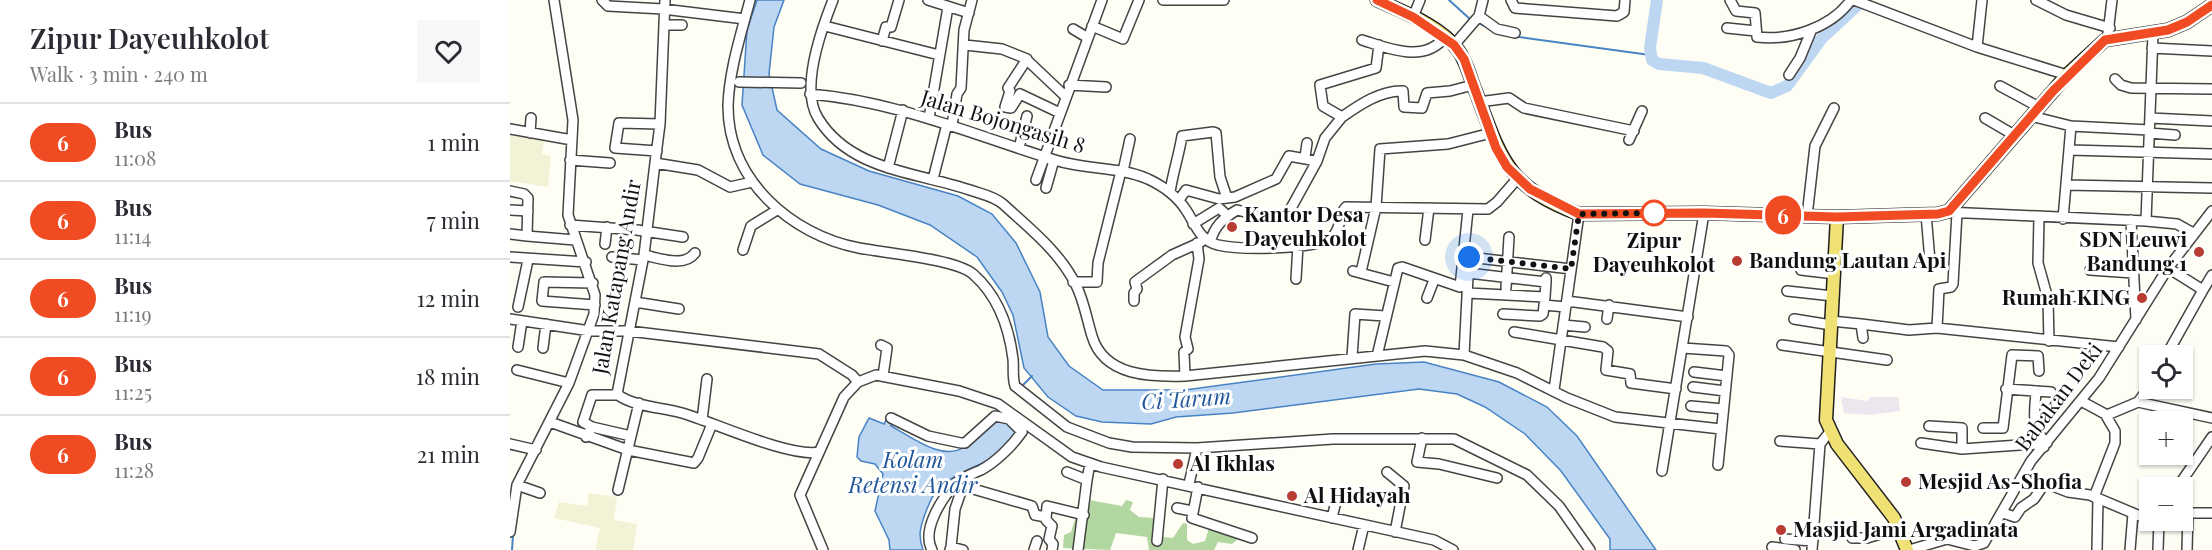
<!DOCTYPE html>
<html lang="en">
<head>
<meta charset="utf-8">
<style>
  body { margin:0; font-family:"Playfair Display",serif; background:#f7f7f7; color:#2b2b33; height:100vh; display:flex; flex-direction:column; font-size:22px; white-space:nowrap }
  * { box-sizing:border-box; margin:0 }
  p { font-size:20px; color:#7c7c81 }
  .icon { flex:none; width:33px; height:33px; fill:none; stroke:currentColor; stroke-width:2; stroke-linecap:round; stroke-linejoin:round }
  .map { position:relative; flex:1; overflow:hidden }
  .sheet { display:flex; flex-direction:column; background:#fff; width:510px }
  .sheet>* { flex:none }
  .badge { padding:0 12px; border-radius:20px; font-size:21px; line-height:39px }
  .buttons { position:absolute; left:1629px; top:345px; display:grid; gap:12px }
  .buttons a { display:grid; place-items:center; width:54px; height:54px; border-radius:0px; background:#fff; box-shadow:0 2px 4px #0004; font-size:30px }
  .you { position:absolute; width:30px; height:30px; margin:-15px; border:4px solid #fff; border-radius:50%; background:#1a73e8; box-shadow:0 0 0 9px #1a73e833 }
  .map>.badge { position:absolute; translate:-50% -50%; box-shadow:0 0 0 3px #fff }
  .round { display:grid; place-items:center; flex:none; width:63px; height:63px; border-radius:0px; background:#f7f7f7 }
  .summary { display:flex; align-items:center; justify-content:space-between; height:102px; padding:0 30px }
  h1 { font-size:28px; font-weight:600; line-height:45px }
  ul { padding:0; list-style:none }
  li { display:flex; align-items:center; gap:18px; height:78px; padding:0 30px; border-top:2px solid #e1e1e2 }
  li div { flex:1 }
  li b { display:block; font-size:22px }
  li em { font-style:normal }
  li .badge { min-width:66px; font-weight:700; text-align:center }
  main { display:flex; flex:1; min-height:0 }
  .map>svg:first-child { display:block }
  .industrial { fill:#eee6ee }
  .farmland { fill:#f2f3d6 }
  .forest { fill:#b2d7a0 }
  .water { fill:#bdd7f3; stroke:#4883c5; stroke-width:1.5 }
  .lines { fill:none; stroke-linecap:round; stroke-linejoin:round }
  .stream { stroke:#4883c5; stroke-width:2 }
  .river { stroke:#bdd7f3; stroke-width:12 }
  .minor-casing { stroke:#444; stroke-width:12 }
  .major-casing { stroke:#222; stroke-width:15 }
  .minor { stroke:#fff; stroke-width:9 }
  .major { stroke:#efe174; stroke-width:12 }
  .line-casing { stroke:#fff; stroke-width:14 }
  .line { stroke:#f04b23; stroke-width:9 }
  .walk { stroke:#111; stroke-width:6; stroke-dasharray:0 10.8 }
  .stop-dot { fill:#fff; stroke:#f04b23; stroke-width:3 }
  .poi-dot { fill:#b83c31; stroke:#fff; stroke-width:2 }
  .labels { text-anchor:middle; stroke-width:6; stroke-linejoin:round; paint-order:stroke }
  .street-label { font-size:21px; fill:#111; stroke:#fff }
  .poi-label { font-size:21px; font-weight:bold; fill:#111; stroke:#fff; text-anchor:start }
  .stop-label { font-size:21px; font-weight:bold; fill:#111; stroke:#fff }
  .water-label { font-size:22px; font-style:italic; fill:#21569b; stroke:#fff }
</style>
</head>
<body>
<main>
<section class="sheet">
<div class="summary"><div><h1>Zipur Dayeuhkolot</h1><p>Walk · 3 min · 240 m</p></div><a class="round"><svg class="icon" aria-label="heart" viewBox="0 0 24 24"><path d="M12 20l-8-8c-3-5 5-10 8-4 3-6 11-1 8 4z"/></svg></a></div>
<ul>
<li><span class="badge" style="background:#f04b23;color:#fff">6</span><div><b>Bus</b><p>11:08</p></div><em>1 min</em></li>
<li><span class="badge" style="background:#f04b23;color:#fff">6</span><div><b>Bus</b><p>11:14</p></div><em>7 min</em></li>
<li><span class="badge" style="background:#f04b23;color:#fff">6</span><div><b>Bus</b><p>11:19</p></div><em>12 min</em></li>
<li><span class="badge" style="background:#f04b23;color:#fff">6</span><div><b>Bus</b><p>11:25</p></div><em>18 min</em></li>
<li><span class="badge" style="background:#f04b23;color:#fff">6</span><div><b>Bus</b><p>11:28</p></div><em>21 min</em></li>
</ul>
</section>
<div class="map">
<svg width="1702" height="550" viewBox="0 0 1702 550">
  <rect width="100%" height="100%" fill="#fefef5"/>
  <path class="industrial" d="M1331,397L1358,401L1360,397H1388L1390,411L1359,415L1334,413Z"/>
  <path class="farmland" d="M0,131L35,137L32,154L41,156L38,187L0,181Z
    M79,493L107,497L104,520L127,524L123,550H85L90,528L44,518L49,502L77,506Z"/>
  <path class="forest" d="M579,500L612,506L616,500L623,502L620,510L629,517L645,518L643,536L663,538L673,523L677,524V540L683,544L695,541L699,528L728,539L722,544L708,542L704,550H639L637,537L606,533L600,550L553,548L554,535L561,532L566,516L578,517Z"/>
  <path class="water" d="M247,0H274L264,27L259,74L267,110L311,149L359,171L448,196L482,214L506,243L530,292L538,337L559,366L593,390H675L866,364L914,362L989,382L1037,407L1067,436L1146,550H1100V539L1051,471L1015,434L975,407L947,394L909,389L723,413L666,417L641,424L592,422L566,416L538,397L514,368L503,315L492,292L467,257L420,225L368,205L290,184L253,155L232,105L237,30Z
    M359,418L374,424L376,420L382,423L381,426C400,436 432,462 454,447C466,439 475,425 488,421L498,423L506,432C494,463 453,466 431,486C423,493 419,504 415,514C410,528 408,536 413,550H380L379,540L365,511L373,474L365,464L351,461L347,457L349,437Z"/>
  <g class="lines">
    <path class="stream" d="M939,0L961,20
      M966,22L977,27
      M1002,36L1140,55
      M75,252L85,280
      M511,387L522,376
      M29,451L42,427
      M2,550L3,535"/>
    <path class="river" d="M1147,0L1140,48L1142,60L1149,64L1193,68L1261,93L1277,86L1312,38L1353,0"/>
    <g class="minor-casing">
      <path id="minor" d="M92,0L98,6L153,9L235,19
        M155,0L150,124L145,163L134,255L107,394C123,407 152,407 172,413C203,422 280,458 309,452
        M240,0C231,34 219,71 218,106C218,180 281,235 349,248C375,253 445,259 463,274C487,295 499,327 503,359C504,368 502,376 505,386L557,427L599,443L622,447L687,448L823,439H944L1017,475L1049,506L1080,550
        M323,0C311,30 290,89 308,118C340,171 407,172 460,190C471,194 484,196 493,204C520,229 549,251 566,285C574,301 577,320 582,336C594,377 642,377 675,376L915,351L954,355L1007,373L1057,398L1105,417L1211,429
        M418,0L459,13
        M653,0H714
        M1001,0L1005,8L1107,16L1114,12L1115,0
        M1220,0L1226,11L1245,13L1247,37C1280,41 1321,28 1341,0
        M1344,0L1467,47L1557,75
        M1526,0L1556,15L1600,28
        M969,16L987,29L1005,33
        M903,17L910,0
        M154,25H172
        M315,26L429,55
        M582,26L613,39L629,0
        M1217,28L1246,31
        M563,29L578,38
        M1598,33L1602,0
        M852,40C878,48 914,64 935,37
        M372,41L376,27H381L389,0
        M455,45L492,49L517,59L498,88L500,91L495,107L501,108L510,94L550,113
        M944,45L969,16L973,0
        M1467,47L1472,0
        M1642,48L1702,51
        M517,60L556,97
        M1279,75L1290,58L1302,29
        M1605,79L1611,85L1621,88L1702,89
        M229,82L291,83
        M559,85L596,87
        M1490,86L1529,107
        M300,94C386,101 463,135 545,160C575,170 608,166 638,179C653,186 667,196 676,210C686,225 689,240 708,245C729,250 803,250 821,238C832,230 828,214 836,207L978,209L987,202L1007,179
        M969,102L999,98L1014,108L1124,131
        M1521,116L1561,126L1639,130
        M832,117C849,105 871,90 893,91L894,107L912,108L917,93L940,91L963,85
        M419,118L438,7
        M1475,118L1504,135
        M1640,118L1702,121
        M442,125L447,94L451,88L454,30L462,0
        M0,129L62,140
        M20,133L21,118
        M1639,133L1665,135
        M1119,140L1132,111
        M509,148L517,116
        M1560,150L1702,154
        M147,151L105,148L109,123L150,124
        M795,157L797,143
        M60,160L100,163
        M807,161L815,138L832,117L813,106L810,85L866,68L869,45
        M145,163L188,170L220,187L242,182
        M378,168L393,110
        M613,171L620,139
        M423,179L437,124
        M526,180L592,0
        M1557,185L1702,188
        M536,188L544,160
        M0,191L14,194L18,198L17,236L65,240
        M660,192C663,172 669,155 672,136L703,132L706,133L710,177L717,198
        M669,200L676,190L709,199L725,197L766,179L779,156L807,161L780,210
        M0,210L18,211
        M1436,212L1636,221L1667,224L1683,233
        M1416,214L1420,261
        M1297,216L1305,146L1324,108
        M1529,218L1528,263L1538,299L1539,341
        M1553,219L1561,126
        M1621,220L1626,320
        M1636,221L1643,34
        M683,224L709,208L718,216
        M60,225L127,230L173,237
        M0,234L17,236
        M915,240L919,208
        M700,242C705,226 712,219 727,210L743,214
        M95,244L97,227
        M233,250L241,226L267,210
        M134,255C149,258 174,268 185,253
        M0,257L76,262
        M102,257L133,260
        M1291,270L1325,274
        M1580,270L1623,273
        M843,271L884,282
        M851,272L866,207L870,149L938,144L981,133
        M958,273L1036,282V278
        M786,279L788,245
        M563,282H587L588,263L611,171
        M83,283L34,282L32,301L85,305
        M996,288L999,237
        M1693,290L1702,275
        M1277,291L1323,296
        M958,293L1035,297L1036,282
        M917,298L924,280
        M1538,299L1582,295
        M624,301V293L627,289L625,282L662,255L691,242
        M1057,301L1178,317
        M125,302L169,309
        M1034,305L1056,307
        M8,307L18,260
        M993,314L1030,316L1033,314L1035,297
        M0,319L80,331H119L309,354L342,375L348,382
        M1097,319L1099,305
        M1284,319L1321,325
        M1321,321L1351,324L1353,338
        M1351,324L1399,330L1427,328L1429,289L1441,287L1443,284L1447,213
        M1053,325L1075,327
        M1427,328L1609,347
        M1004,332L1093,347L1098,351L1096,370L1120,374L1121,383L1166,389
        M371,345L377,348L373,376
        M1272,345L1377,360
        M8,347L12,321
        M33,348L36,324
        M1173,348L1216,351L1219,355L1208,465
        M954,355L959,257L1061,269
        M867,356L888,268L892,267L950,287L958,210
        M1656,356L1693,290L1658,268
        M842,357L845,314L875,316
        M7,370L59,383
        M1184,372L1217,376
        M675,376L674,352L678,349L675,337L689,259L687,243
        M1183,387L1215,391
        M1496,389L1541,392
        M1044,390L1069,214
        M1526,391C1525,411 1520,429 1537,443
        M1571,401L1597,415L1628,402L1640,386
        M1628,402L1702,418
        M1181,406L1213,409
        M381,418L418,436L451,443H455L485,416L499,419L512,432C502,446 486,462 471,470C462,474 453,477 446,483C432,498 411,530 422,550
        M192,420L197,379
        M40,422L118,450L184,463L188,458L202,424
        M1419,426L1452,428V449
        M82,427L121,436
        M1473,428H1493L1502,355L1528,356L1529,371
        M76,437L82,427L73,422L82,395H108
        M912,438L907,462L929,464L987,478
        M1270,441L1310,444
        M1411,443L1452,449L1524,444L1534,447
        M0,444L26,450
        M1152,471L1194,213
        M557,472L577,480L580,463
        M877,472L894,486L885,532
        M679,484L687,448
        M7,485L30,493
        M688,487L682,518L742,538
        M1667,488L1702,437
        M108,490L129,403
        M1584,497L1605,443V431L1595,414
        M667,508L682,511
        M1493,513L1505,517L1511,508L1524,499L1535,483L1558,492L1580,495L1630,516H1640
        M1675,513H1702
        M822,518L827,497
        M0,532L7,485L59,383L84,314L85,295L58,215L63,120L44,0
        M1342,538H1357L1390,528
        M1275,539L1303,541
        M647,541L653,479
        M441,547L445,509L453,486L522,506L525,515L536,517
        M1262,547L1285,550
        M313,550L290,495L334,397L348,382L366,375L449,391L488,404L562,457L591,467L924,540L943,550
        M440,550L441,547L453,550
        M524,550L527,541
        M542,550L543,544L539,539L542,526L536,520L537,506L574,515
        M568,550L577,480
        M848,550L854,525
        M1302,550L1310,444L1319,433
        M1399,550L1437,539L1465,546L1474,543L1521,461L1589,378L1658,268L1702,211
        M1587,550L1588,498
        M1620,550L1623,513
        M1648,550L1649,520
        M1677,550L1678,512"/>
    </g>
    <g class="major-casing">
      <path id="major" d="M867,0C893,12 931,26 948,50C957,62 960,78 966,92C991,159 997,187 1069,214L1194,213L1327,217L1428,214L1439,211L1557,75L1595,40L1658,30L1677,22L1702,5
        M1327,217L1316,420L1327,444L1384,518L1397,550"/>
    </g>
    <use href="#minor" class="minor"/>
    <use href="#major" class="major"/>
  </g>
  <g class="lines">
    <g class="line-casing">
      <path id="line" d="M867,0L903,17L944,45L954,59L986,148L997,167L1020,189L1069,214L1194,213L1327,217L1428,214L1439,211L1543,91L1595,40L1658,30L1677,22L1702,5"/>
    </g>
    <use href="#line" class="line"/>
    <path class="walk" d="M959,257L1061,269L1069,214L1144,213"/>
  </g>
  <circle class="stop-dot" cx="1144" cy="213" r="12"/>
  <g class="poi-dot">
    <circle cx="722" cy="227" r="6"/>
    <circle cx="1689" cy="252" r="6"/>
    <circle cx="1227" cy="261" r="6"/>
    <circle cx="1632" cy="298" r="6"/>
    <circle cx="668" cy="464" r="6"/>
    <circle cx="1396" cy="482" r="6"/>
    <circle cx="782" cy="496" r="6"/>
    <circle cx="1271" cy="530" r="6"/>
  </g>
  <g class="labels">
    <g class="street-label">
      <text transform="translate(493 122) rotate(17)" y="7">Jalan Bojongasih 8</text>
      <text transform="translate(107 277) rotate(-80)" y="7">Jalan Katapang Andir</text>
      <text transform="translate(1549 397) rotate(-53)" y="7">Babakan Deki</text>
    </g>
    <g class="poi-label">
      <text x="734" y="222">Kantor Desa<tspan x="734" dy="24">Dayeuhkolot</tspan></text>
      <text x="1677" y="247" text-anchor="end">SDN Leuwi<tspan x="1677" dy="24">Bandung 1</tspan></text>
      <text x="1239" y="268">Bandung Lautan Api</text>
      <text x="1620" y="305" text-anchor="end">Rumah KING</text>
      <text x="680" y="471">Al Ikhlas</text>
      <text x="1408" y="489">Mesjid As-Shofia</text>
      <text x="794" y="503">Al Hidayah</text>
      <text x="1283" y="537">Masjid Jami Argadinata</text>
    </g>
    <g class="stop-label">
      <text x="1144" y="248">Zipur<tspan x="1144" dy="24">Dayeuhkolot</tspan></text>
    </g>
    <g class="water-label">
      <text transform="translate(676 399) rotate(-4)" y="8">Ci Tarum</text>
      <text x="403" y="468">Kolam<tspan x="403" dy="25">Retensi Andir</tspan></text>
    </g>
  </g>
</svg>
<div class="buttons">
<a><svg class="icon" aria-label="locate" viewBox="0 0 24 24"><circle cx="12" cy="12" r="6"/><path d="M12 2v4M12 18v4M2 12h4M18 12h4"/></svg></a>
<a>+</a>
<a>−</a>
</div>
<div class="you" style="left:959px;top:257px"></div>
<b class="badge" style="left:1273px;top:215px;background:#f04b23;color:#fff">6</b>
</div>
</main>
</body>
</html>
